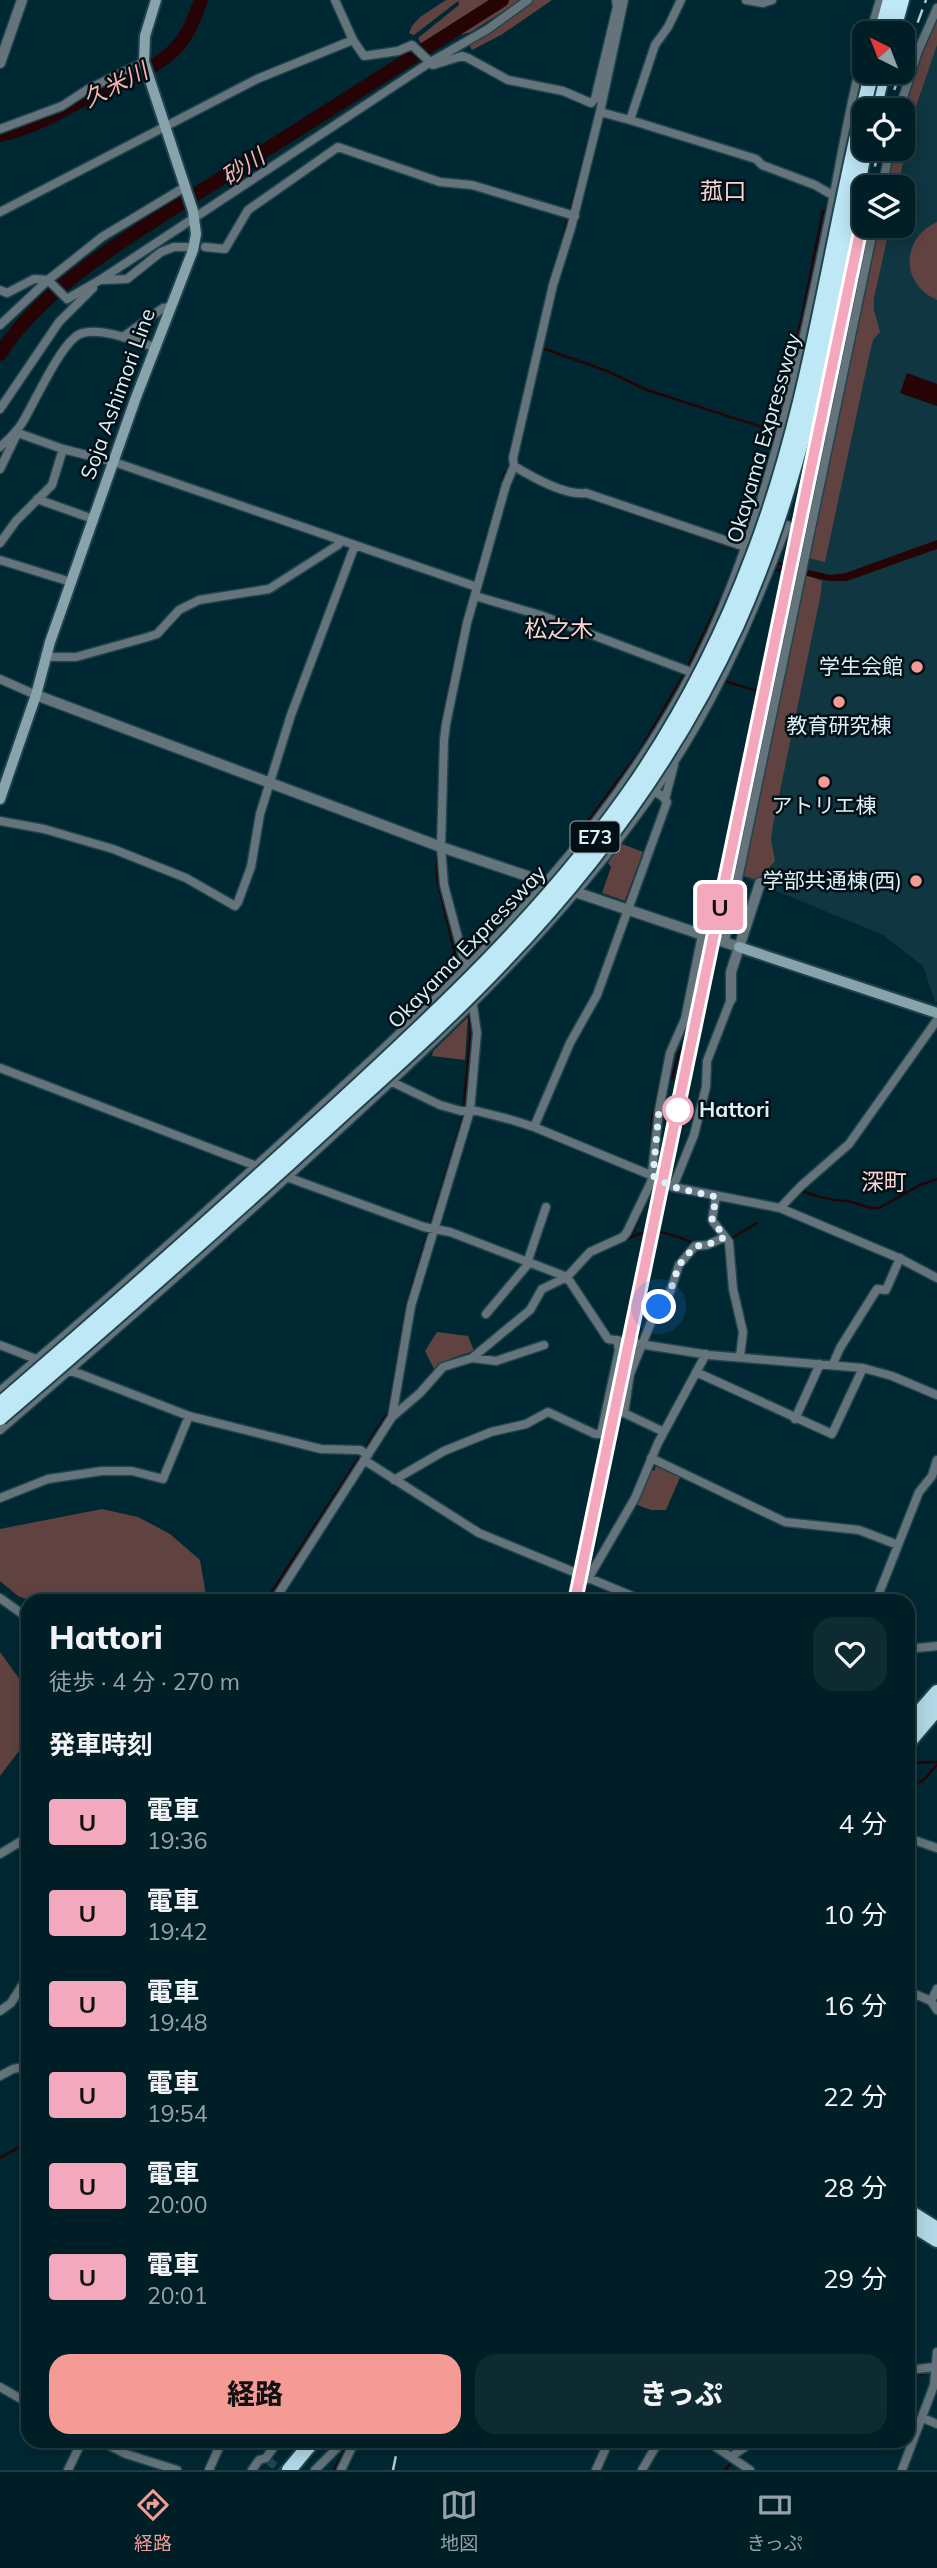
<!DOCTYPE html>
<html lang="ja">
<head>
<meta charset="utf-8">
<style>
  body { margin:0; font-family:Mulish,"Noto Sans JP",sans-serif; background:#0e2b32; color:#f1f3f6; height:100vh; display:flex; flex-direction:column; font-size:26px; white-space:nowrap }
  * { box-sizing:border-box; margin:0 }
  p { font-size:23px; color:#95a2a7 }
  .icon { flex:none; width:38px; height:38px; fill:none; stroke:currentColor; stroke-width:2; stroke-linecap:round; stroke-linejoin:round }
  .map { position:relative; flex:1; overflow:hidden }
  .details { position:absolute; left:21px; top:1594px; width:894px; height:854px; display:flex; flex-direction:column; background:#001e26; border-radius:21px; box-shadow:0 4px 18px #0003,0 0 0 2px #223c43 }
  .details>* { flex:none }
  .badge { padding:0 14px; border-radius:5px; font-size:24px; line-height:46px }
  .needle { width:46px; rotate:318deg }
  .buttons { position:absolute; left:852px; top:21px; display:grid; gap:14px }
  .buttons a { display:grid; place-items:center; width:63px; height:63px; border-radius:14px; background:#001e26; box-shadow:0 4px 18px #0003,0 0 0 2px #223c43; font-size:35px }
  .you { position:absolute; width:35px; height:35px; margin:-18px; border:5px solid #fff; border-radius:50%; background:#1a73e8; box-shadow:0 0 0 10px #1a73e833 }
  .map>.badge { position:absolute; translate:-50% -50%; box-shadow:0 0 0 4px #fff }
  h2 { padding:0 28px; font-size:26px; line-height:63px }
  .round { display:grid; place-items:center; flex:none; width:74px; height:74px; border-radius:21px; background:#0e2b32 }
  .overview { display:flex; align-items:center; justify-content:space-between; height:119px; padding:0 28px }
  h1 { font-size:33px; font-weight:800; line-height:52px }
  .cta { display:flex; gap:14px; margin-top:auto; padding:14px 28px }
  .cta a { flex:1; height:80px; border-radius:21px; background:#f59b96; color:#111; font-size:28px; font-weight:800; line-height:80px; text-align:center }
  .cta a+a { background:#0e2b32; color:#f1f3f6 }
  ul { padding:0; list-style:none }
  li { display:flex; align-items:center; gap:21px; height:91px; padding:0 28px }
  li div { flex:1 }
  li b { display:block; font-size:26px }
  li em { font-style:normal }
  li .badge { min-width:77px; font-weight:700; text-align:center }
  .menu { display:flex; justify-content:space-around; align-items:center; height:98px; border-top:2px solid #223c43; background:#001e26; font-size:19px; color:#95a2a7 }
  .menu a { display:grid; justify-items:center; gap:4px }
  .menu .active { color:#f59b96 }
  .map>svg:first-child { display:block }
  .built { fill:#0f3641 }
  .green { fill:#604340 }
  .water { fill:#260405 }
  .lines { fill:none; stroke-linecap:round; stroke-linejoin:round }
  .stream { stroke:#260405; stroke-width:2.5 }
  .river { stroke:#260405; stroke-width:14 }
  .minor-tunnel { stroke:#214651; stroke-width:8; stroke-dasharray:8 4; stroke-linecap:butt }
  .minor-casing { stroke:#1f444f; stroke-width:11 }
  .tertiary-casing { stroke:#1f444f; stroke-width:13 }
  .secondary-casing { stroke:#1f444f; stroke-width:14 }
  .trunk-casing { stroke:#1f444f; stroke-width:18 }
  .motorway-casing { stroke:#1f444f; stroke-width:18 }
  .minor { stroke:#64747a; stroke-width:8 }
  .tertiary { stroke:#64747a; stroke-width:10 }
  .secondary { stroke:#88a3ac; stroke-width:10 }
  .trunk { stroke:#b1d8e4; stroke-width:14 }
  .motorway { stroke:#bee8f6; stroke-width:14 }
  .rail { stroke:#b5ccd5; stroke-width:2.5; stroke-dasharray:14 7; stroke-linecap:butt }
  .motorway-bridge-casing { stroke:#1f444f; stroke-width:18; stroke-linecap:butt }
  .motorway-bridge { stroke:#bee8f6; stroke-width:14 }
  .line-casing { stroke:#fff; stroke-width:16 }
  .line { stroke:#f3a8be; stroke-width:10 }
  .walk { stroke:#dcf0f8; stroke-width:7; stroke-dasharray:0 12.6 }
  .poi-dot { fill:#f59b96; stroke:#020f14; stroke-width:2.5 }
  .stop-dot { fill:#fff; stroke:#f3a8be; stroke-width:3.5 }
  .labels { text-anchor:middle; stroke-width:5; stroke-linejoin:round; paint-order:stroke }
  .shield { fill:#020f14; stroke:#9bacb4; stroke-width:2 }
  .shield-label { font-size:19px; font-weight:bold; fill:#dcf0f8 }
  .street-label { font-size:21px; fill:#dcf0f8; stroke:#020f14 }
  .poi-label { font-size:21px; fill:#dcf0f8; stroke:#020f14; text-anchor:end }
  .stop-label { font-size:21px; font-weight:bold; fill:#dcf0f8; stroke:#020f14; text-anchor:start }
  .water-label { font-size:23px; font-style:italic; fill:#fcb1ac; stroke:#020f14 }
  .neighbourhood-label { font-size:23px; fill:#f8d5d2; stroke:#020f14 }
</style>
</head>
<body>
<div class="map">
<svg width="937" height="2470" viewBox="0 0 937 2470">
  <rect width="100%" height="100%" fill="#002833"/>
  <path class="built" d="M937,20V1002H935L923,966L883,935L740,876L878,226H903V187H887L895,149H903L905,104L924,49Z"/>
  <path class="green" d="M446,0H521L471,32L422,45L418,38L459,5L458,1L414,35L409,33L412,26L420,17Z
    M533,0H552L501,35L472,50L469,44Z
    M937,21V45L912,118L898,187H887L895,149H903C903,138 902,126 903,115C906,88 925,46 937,21Z
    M937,222V300C900,284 901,238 937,222Z
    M879,226H890L874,298V310L880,332L873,340L870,352L825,562L808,558Z
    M806,575L822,581L821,593L773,825L771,839L775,861L758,880L741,875Z
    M656,796L622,844L643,852L625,901L602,893L611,867L608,863L651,797Z
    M468,1017L465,1060L432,1056L433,1051Z
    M437,1332L468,1336L474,1351L452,1358L434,1369L425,1351Z
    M657,1464L681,1475L666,1510H651L635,1504L651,1469L654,1471Z
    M102,1509L138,1517L170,1534L200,1560L206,1595L204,1601H31L18,1596L0,1581V1529Z
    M0,1652L28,1691V1739L0,1776Z"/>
  <path class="water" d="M907,373L937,384V406L900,393Z
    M937,540V549L847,581H829L803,575L805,569L830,575L846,573Z"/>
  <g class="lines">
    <path class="stream" d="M853,229L870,232
      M558,257L589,139
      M545,349L607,371L647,390L774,431L802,317L823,211H826
      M517,424L537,338
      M590,499L742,551
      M775,562L799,570
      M775,570H781L783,566
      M687,668L727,585
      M722,686L725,681L773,696
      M437,838L441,725L461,629L505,472
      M564,854L639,752L684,674
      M437,856V879L459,970
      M626,902L649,840
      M709,931L761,695
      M469,958L494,933
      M583,1027L594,1009
      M672,1078L679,1052L687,1042L706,946
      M650,1160L652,1120L660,1081
      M793,1200L802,1191C819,1197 828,1200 846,1201C858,1202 867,1210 879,1208L920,1185L937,1179
      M632,1235L654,1184
      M730,1239L757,1223
      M626,1240C650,1226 668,1232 693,1243
      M266,1601L388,1413L407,1302L462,1120L471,1031L468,1011
      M908,1763L937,1762
      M908,1783C926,1785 925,1776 937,1765
      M0,2158L28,2142
      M908,2375L934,2372
      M745,2451L760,2441
      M204,2470L218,2441
      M334,2470L348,2445
      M725,2470L732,2462"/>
    <path class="river" d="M0,135C38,127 69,106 103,89C127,77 153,70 173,51C188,37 194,19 201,0
      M0,354C46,280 159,218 233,171C322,114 412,57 502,0"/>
    <path class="minor-tunnel" d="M269,2461L280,2470"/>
    <g class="minor-casing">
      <path id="minor" d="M335,0L353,40L364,56L398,51L412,45L433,65L462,56L468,58L508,80L563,91L591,103L595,99L617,7L616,0
        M746,0L763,3L772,0
        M870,33L880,0
        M899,110L918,51L937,8
        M600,112L624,0
        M630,120L756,159L762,165L815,185L834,196
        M0,129L62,106L88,89L144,62
        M882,187L890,149
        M0,212L257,79L353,40
        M205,247L225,249L248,210L338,147L440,182L472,185L575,216
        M102,280L127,279L161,252L174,247H187
        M0,290L7,293L34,279L48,280L67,299
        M67,299L100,280L429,63L488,29L528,0
        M0,325L48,280L102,237L185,187
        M123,337L163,308L170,307
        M0,409L59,322L93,288
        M15,432L63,449L114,462L477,587
        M0,447C8,440 16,433 22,423C34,404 61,342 80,334C98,326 136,341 154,347
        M514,466C532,477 565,496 586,493L748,548
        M0,469L17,434
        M37,499L93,519
        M0,543L16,521L52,485L63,449
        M0,560L71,582
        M475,596L540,615L696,674
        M46,657H76L148,637L157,634L179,610L199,600L269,589L338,545L341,540
        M0,679L36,695
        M665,799L674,765
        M0,821L44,829L113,849L186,878L235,906L238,902L251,867L260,814L291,715L355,545
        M725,941L874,226
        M469,979L444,885L441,847L444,740L446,724L467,623L506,485L514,466L513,458L553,285L571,228L600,112L630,120L655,45L668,27L681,0
        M0,1068L259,1167
        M388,1080L440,1105L461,1111H477L512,1120L534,1127L653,1176L673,1187L780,1208L901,1259L937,1278
        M534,1127L570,1043L597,995L667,802L662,796L654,791
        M284,1176L424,1227L450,1232L567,1277L608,1339L709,1355L863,1368L892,1376L937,1395
        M673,1187L694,1135L706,1087L707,1061L731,999
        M716,1197L712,1220L729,1242L733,1289L743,1332L740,1357
        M780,1208L801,1186L849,1144L937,1020
        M527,1263L546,1207
        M486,1314L529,1263
        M0,1345L41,1361
        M472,1358L530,1310L542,1289L567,1277L590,1252L623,1237L627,1232L651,1182L659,1110L670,1053L685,1019L702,935
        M833,1364L840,1348L877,1289L886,1290L900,1258
        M66,1370L80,1374L189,1416L321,1449L360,1450L368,1455
        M696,1372L832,1434L863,1368
        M0,1391C107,1300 213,1206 316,1111C474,966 635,814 720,613C774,485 802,349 830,214C841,161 849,105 864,52
        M392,1417L420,1393L443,1367L472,1358L496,1361L544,1345
        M795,1419L820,1364
        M0,1430C111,1335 221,1238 329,1139C458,1021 586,901 681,751C725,681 757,603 787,525
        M664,1432L624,1413L630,1374L654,1315L670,1292L679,1265L695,1246L707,1245L725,1237
        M651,1458L785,1522L859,1530L898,1545
        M364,1460L479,1533L637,1598L636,1601
        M394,1480L444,1451L491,1432L526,1424L548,1412L595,1434H601L619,1350L617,1340
        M0,1498L48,1479L102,1471H132L163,1479L189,1416
        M588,1579L635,1498L658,1443L706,1354
        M0,1598L28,1618
        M274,1601L392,1417L411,1306L470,1111L477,1033L471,992
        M876,1601L919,1492L932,1476L937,1460
        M908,1649L937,1646
        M908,1838L937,1848
        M0,1854L28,1837
        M908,1991L931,2001L937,2010
        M931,2001L937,1989
        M0,2011L11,2003L28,1976
        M0,2076L13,2069L28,2066
        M908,2370L935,2367
        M0,2387L28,2403
        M923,2418L937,2424
        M100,2441L126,2454L177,2470
        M707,2441L750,2470
        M731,2457L753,2441
        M68,2470L82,2441
        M209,2470L222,2441
        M252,2470L259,2460L266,2458L278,2441
        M315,2470L344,2441
        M341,2470L353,2445L348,2441
        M596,2470L609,2441
        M642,2470L659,2441
        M902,2470L934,2385L937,2352"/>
    </g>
    <g class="tertiary-casing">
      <path id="tertiary" d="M0,63L22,0
        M36,695L441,847L739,947
        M731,999V972L760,883"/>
    </g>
    <g class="secondary-casing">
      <path id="secondary" d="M0,799L36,695L50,642L135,400L193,250L196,234L193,211L144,62L145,36L156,0
        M739,947L937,1013"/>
    </g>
    <g class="trunk-casing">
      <path id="trunk" d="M908,1725L937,1692
        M908,1743L937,1709
        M908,2211L937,2229
        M908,2222L937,2240
        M289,2470L313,2441"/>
    </g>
    <g class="motorway-casing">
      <path id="motorway" d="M881,33L890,0
        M893,33L902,0
        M874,110L883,72"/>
    </g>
    <use href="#minor" class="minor"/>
    <use href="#tertiary" class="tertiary"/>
    <use href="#secondary" class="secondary"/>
    <use href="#trunk" class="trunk"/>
    <use href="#motorway" class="motorway"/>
    <path class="rail" d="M903,62L926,0
      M888,110L900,72
      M870,187L879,149
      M575,1601L864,213
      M393,2470L399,2441"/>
    <g class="motorway-bridge-casing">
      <path id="motorway-bridge" d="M0,1404C107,1312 212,1219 316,1124C431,1019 548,911 637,781C685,710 724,633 754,553C813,398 831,232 872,72
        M0,1418C113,1321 224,1223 334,1122C391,1070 449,1019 502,963C598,863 679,751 737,625C805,474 833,310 865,149"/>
    </g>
    <use href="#motorway-bridge" class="motorway-bridge"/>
  </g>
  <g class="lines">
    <g class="line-casing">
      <path id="line" d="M575,1601L864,213"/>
    </g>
    <use href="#line" class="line"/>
    <path class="walk" d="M659,1307L670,1292L679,1265L695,1246L707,1245L725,1237L712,1220L716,1197L673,1187L653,1176L659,1110H678"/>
  </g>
  <g class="poi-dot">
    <circle cx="917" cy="667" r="7"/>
    <circle cx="839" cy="702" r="7"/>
    <circle cx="824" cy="782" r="7"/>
    <circle cx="916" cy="881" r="7"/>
  </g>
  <circle class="stop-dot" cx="678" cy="1110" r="14"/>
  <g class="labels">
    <rect class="shield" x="570.5" y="821.5" width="49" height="31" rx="5"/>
    <g class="shield-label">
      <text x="595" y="844">E73</text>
    </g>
    <g class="street-label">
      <text transform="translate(118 394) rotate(-70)" y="7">Soja Ashimori Line</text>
      <text transform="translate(764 438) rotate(-74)" y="7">Okayama Expressway</text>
      <text transform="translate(467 947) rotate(-46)" y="7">Okayama Expressway</text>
    </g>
    <g class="poi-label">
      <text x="903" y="674">学生会館</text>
      <text x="839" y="733" text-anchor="middle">教育研究棟</text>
      <text x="824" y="813" text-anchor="middle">アトリエ棟</text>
      <text x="902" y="888">学部共通棟(西)</text>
    </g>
    <g class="stop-label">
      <text x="699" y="1117">Hattori</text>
    </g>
    <g class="water-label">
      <text transform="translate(115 85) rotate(-27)" y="8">久米川</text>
      <text transform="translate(243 167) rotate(-33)" y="8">砂川</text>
    </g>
    <g class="neighbourhood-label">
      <text x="723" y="199">菰口</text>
      <text x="559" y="637">松之木</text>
      <text x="884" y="1190">深町</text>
    </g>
  </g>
</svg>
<div class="buttons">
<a><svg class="needle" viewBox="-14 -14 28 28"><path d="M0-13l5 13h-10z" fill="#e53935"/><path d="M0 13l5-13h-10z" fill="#95a2a7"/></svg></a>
<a><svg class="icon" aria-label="locate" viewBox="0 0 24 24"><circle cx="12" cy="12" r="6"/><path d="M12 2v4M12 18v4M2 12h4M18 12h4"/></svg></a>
<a><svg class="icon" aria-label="layers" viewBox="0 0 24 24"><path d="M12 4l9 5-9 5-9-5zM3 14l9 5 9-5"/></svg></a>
</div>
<div class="you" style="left:659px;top:1307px"></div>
<b class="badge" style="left:720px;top:907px;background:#f3a8be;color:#111">U</b>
<section class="details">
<div class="overview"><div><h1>Hattori</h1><p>徒歩 · 4 分 · 270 m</p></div><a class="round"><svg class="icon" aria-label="heart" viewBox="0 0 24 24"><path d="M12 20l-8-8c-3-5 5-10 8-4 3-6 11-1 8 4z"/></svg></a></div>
<h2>発車時刻</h2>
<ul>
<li><span class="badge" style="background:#f3a8be;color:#111">U</span><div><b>電車</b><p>19:36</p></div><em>4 分</em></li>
<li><span class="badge" style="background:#f3a8be;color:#111">U</span><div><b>電車</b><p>19:42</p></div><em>10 分</em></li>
<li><span class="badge" style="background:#f3a8be;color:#111">U</span><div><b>電車</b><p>19:48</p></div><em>16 分</em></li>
<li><span class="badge" style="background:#f3a8be;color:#111">U</span><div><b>電車</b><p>19:54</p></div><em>22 分</em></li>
<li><span class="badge" style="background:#f3a8be;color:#111">U</span><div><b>電車</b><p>20:00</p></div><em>28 分</em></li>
<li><span class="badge" style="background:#f3a8be;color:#111">U</span><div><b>電車</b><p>20:01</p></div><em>29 分</em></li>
</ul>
<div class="cta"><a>経路</a><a>きっぷ</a></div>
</section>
</div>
<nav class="menu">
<a class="active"><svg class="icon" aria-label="directions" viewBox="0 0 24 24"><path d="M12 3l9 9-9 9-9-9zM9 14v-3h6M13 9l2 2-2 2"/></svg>経路</a>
<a><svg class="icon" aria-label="map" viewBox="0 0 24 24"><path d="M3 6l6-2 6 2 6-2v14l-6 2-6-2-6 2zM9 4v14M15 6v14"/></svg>地図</a>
<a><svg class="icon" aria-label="tickets" viewBox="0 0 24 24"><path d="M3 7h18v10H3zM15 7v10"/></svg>きっぷ</a>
</nav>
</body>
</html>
